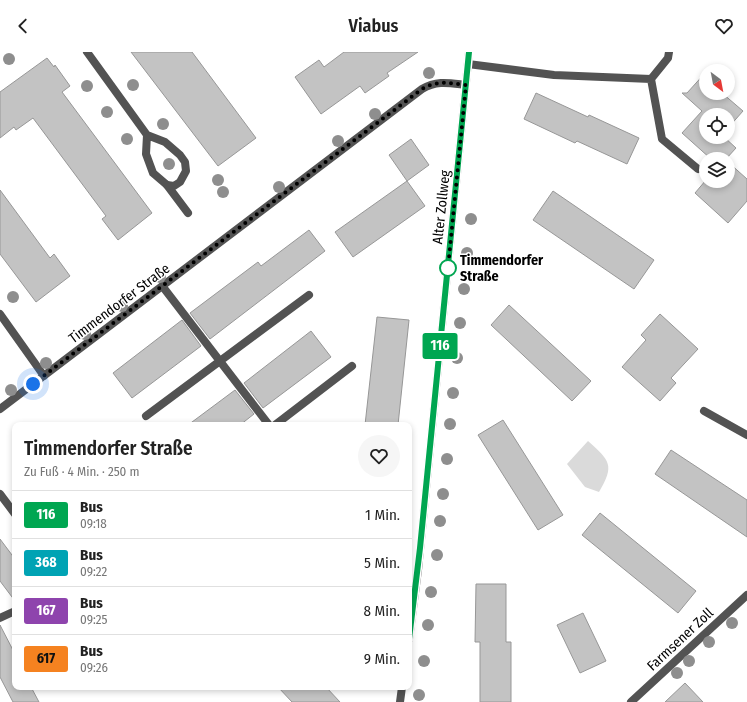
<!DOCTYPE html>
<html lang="de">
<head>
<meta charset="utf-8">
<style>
  body { margin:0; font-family:"Fira Sans Condensed",sans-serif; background:#f6f6f6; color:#222; height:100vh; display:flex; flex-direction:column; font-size:15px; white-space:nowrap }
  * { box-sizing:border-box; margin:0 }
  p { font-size:13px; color:#767676 }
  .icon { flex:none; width:22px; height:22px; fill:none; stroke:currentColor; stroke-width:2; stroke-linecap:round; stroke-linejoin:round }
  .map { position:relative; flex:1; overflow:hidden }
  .drawer { position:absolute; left:12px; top:370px; width:400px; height:268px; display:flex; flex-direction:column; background:#fff; border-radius:8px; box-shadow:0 2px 6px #0003 }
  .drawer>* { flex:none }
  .badge { padding:0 8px; border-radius:3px; font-size:14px; line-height:26px }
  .needle { width:26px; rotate:148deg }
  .controls { position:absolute; left:699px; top:12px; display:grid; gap:8px }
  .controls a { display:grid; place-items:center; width:36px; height:36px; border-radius:50%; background:#fff; box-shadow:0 2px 6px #0003; font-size:20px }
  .you { position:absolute; width:20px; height:20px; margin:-10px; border:3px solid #fff; border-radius:50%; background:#1a73e8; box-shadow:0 0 0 6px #1a73e833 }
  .map>.badge { position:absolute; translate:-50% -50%; box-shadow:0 0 0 2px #fff }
  .round { display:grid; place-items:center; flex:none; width:42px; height:42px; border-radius:21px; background:#f6f6f6 }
  .headline { display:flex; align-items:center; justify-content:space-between; height:68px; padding:0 12px }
  h1 { font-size:19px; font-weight:600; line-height:30px }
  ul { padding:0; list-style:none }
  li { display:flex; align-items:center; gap:12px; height:48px; padding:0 12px; border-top:1px solid #e0e0e0 }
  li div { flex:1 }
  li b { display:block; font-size:15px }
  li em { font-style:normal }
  li .badge { min-width:44px; font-weight:700; text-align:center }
  header { display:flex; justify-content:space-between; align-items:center; height:52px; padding:0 12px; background:#fff; font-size:18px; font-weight:600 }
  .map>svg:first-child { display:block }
  .green { fill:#dadada }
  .building { fill:#c3c3c3; stroke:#979797 }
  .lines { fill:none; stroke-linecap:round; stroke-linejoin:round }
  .service { stroke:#535353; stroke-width:8 }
  .minor { stroke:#535353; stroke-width:8 }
  .tertiary { stroke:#535353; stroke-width:8 }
  .tree { fill:#8e8e8e }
  .line-casing { stroke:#fff; stroke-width:9 }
  .line { stroke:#00a651; stroke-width:6 }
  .walk { stroke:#000; stroke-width:4; stroke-dasharray:0 7.2 }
  .stop-dot { fill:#fff; stroke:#00a651; stroke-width:2 }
  .labels { text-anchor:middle; stroke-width:3; stroke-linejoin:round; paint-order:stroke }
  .street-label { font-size:14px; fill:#000; stroke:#fff }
  .stop-label { font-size:14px; font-weight:bold; fill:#000; stroke:#fff; text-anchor:start }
</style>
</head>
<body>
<header><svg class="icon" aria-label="back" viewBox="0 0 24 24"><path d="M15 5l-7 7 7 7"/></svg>Viabus<svg class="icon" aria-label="heart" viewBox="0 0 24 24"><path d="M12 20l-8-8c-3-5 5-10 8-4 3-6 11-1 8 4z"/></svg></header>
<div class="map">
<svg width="747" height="650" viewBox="0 0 747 650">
  <rect width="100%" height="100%" fill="#fff"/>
  <path class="green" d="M588,389C610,409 615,413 599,440L585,435L567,412Z"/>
  <path class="building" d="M131,0H192L256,86L218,114Z
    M344,0H418L387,21L389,24L365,41L360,34L321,62L295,25L319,8L324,15Z
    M47,6L54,15L55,13L70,34L62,40L152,161L118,188L102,167L106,164L33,66L16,78L14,75L0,86V40Z
    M706,20V41H722L743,59L728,76V63H706V85H724L736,96L726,107H711L682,81L702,59L682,41H687Z
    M536,41L588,65L589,63L639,86L627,112L577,89L575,91L524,67Z
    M411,87L429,113L407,129L389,103Z
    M728,110L747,127V149L728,171L695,141L706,128L728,129Z
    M407,129L425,154L353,205L335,180Z
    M0,138L50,206L54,202L70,224L36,250L0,202Z
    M553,139L654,208L634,237L533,168Z
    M309,178L325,199L210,287L190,261L258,210L261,214Z
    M509,253L591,329L572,349L491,273Z
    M660,262L698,297L671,326L676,331L660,349L622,315L646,288L641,283Z
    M377,265L409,268L398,373H365Z
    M182,268L201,294L132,346L113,321Z
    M311,279L331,305L263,356L244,331Z
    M235,338L254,362L240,373H188Z
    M503,368L563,463L538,478L478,383Z
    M671,398L747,448V485L655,422Z
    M600,461L696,539L678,561L582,483Z
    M0,487L15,507V549L0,529Z
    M476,532H506V590H511V650H480V590H475Z
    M583,561L606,609L580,621L557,573Z
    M0,573L15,602V635H31L39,650H13L0,625Z
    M685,631L703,650H665Z
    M278,635H326L340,650H292Z"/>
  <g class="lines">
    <path class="service" d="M468,12L554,23L651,27L668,6L669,0
      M651,27L662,87L698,117
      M167,133L188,161
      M163,235L269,373
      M704,359L747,383
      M146,364L309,243
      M275,373L352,314"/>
    <path class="minor" d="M87,0L147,83L165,90L180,103L185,110L186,119L180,130L174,134L167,133L153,121L146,102L147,83
      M0,262L44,324
      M0,357L422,37C437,28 449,31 466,33
      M0,442L15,462
      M0,566L15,559
      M631,650L747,543"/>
    <path class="tertiary" d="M409,587L418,518L469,0
      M400,650L402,635"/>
  </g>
  <g class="tree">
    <circle cx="9" cy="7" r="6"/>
    <circle cx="429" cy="21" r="6"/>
    <circle cx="133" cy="33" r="6"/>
    <circle cx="87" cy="34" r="6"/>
    <circle cx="107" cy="60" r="6"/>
    <circle cx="375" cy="62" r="6"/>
    <circle cx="163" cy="72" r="6"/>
    <circle cx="127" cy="87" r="6"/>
    <circle cx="338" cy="89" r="6"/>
    <circle cx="169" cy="112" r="6"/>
    <circle cx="218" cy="128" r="6"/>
    <circle cx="279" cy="135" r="6"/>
    <circle cx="223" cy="140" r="6"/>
    <circle cx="471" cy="167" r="6"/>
    <circle cx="467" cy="201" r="6"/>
    <circle cx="160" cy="225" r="6"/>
    <circle cx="464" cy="237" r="6"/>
    <circle cx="13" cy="245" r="6"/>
    <circle cx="122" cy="254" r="6"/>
    <circle cx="460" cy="271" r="6"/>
    <circle cx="85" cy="282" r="6"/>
    <circle cx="457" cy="306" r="6"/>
    <circle cx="46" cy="311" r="6"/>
    <circle cx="11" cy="338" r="6"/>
    <circle cx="453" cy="341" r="6"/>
    <circle cx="450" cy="372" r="6"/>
    <circle cx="447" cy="407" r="6"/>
    <circle cx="443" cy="442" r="6"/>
    <circle cx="440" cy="469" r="6"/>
    <circle cx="437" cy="503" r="6"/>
    <circle cx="431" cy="540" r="6"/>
    <circle cx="732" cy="571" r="6"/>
    <circle cx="428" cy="573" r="6"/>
    <circle cx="709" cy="590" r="6"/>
    <circle cx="424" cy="609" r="6"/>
    <circle cx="689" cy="609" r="6"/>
    <circle cx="677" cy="621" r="6"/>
    <circle cx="419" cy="643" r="6"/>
  </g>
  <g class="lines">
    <g class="line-casing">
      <path id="line" d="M409,587L420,496L469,0"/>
    </g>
    <use href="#line" class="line"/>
    <path class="walk" d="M33,332L422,37C437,28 449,31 466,33L448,216"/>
  </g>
  <circle class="stop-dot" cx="448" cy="216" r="8"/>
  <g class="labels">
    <g class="street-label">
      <text transform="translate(441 155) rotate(-84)" y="5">Alter Zollweg</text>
      <text transform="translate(119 251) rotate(-37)" y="5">Timmendorfer Straße</text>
      <text transform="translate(680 587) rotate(-43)" y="5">Farmsener Zoll</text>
    </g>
    <g class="stop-label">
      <text x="460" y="213">Timmendorfer<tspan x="460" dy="16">Straße</tspan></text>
    </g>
  </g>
</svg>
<div class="controls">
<a><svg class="needle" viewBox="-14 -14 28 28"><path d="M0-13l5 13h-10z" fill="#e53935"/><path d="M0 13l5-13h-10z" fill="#767676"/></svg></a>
<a><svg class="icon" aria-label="locate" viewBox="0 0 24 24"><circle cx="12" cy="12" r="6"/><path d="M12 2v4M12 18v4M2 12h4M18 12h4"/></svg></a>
<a><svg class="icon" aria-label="layers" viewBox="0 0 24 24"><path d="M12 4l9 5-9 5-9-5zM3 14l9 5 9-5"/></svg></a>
</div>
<div class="you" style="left:33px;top:332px"></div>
<b class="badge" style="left:440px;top:294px;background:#00a651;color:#fff">116</b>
<section class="drawer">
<div class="headline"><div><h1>Timmendorfer Straße</h1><p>Zu Fuß · 4 Min. · 250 m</p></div><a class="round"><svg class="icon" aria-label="heart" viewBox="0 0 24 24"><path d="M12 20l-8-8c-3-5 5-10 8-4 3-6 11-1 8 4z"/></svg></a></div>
<ul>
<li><span class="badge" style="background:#00a651;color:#fff">116</span><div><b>Bus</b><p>09:18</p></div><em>1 Min.</em></li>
<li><span class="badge" style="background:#00a3b4;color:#fff">368</span><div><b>Bus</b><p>09:22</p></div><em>5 Min.</em></li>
<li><span class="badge" style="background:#8e44ad;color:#fff">167</span><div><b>Bus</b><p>09:25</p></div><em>8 Min.</em></li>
<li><span class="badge" style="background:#f58220;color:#111">617</span><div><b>Bus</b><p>09:26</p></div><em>9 Min.</em></li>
</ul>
</section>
</div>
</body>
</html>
